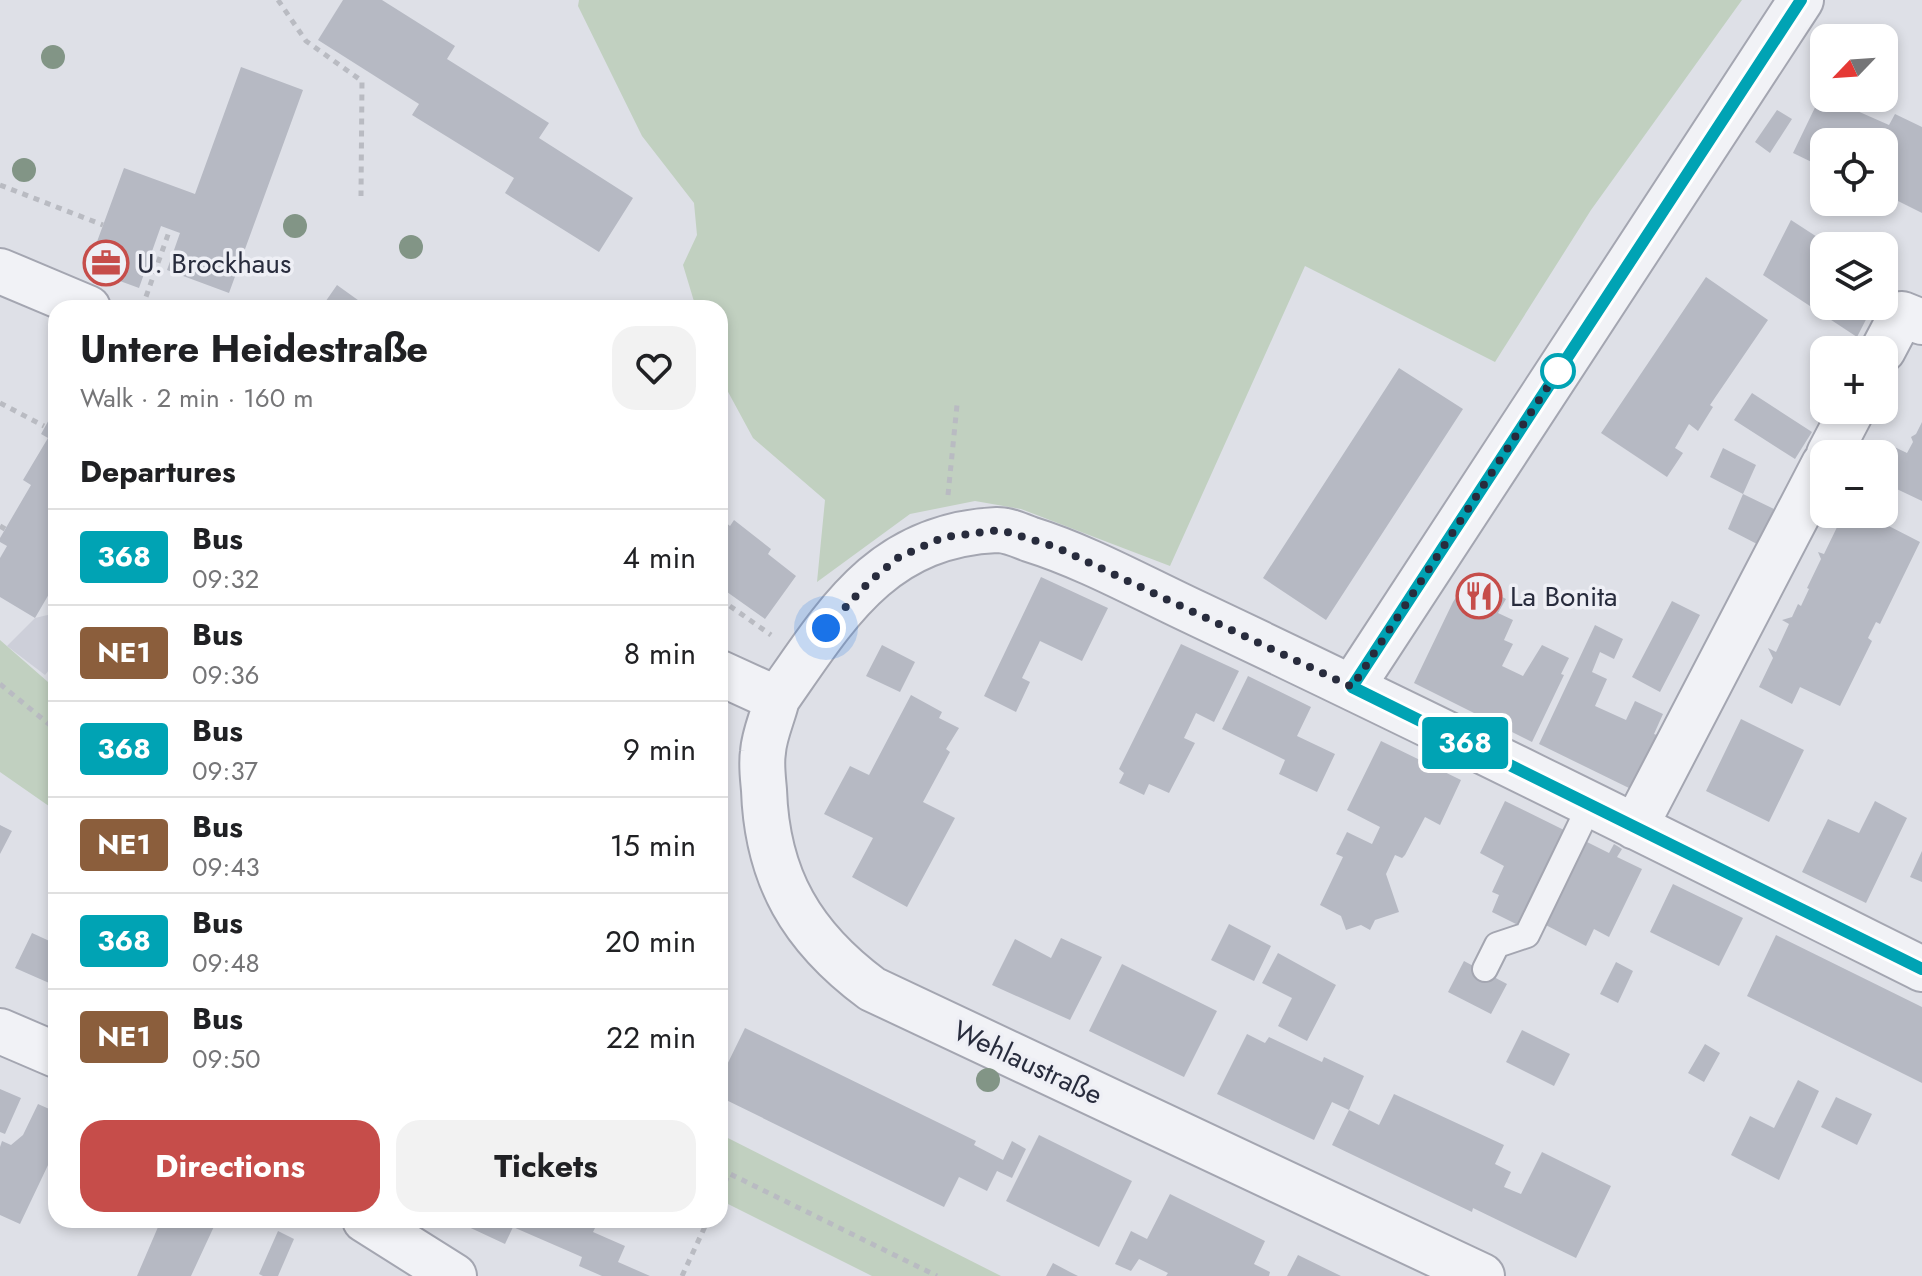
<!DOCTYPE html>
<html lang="en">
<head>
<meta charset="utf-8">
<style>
  body { margin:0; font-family:Jost,sans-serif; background:#f2f2f2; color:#202124; height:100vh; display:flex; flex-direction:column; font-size:30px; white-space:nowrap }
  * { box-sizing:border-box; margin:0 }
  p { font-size:26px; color:#757577 }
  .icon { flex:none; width:44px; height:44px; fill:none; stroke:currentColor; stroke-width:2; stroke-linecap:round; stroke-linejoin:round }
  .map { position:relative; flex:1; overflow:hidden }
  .details { position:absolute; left:48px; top:300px; width:680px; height:928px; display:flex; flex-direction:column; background:#fff; border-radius:24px; box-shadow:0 4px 12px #0003 }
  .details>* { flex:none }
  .badge { padding:0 16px; border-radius:6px; font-size:28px; line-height:52px }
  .needle { width:52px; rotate:245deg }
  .fabs { position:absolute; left:1810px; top:24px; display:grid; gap:16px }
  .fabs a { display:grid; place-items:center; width:88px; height:88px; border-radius:16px; background:#fff; box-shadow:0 4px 12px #0003; font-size:40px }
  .you { position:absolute; width:40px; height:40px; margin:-20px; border:6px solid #fff; border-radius:50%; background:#1a73e8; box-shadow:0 0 0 12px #1a73e833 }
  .map>.badge { position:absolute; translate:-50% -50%; box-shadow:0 0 0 4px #fff }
  h2 { padding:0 32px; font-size:30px; line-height:72px }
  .round { display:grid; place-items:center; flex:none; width:84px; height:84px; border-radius:24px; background:#f2f2f2 }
  .head { display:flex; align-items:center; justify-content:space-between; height:136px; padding:0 32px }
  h1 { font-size:38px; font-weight:700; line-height:60px }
  .button { display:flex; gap:16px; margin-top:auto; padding:16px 32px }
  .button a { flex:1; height:92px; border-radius:24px; background:#c64d4a; color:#fff; font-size:32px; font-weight:700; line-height:92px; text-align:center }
  .button a+a { background:#f2f2f2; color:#202124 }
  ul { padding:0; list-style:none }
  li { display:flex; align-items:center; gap:24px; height:96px; padding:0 32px; border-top:2px solid #e0e0e0 }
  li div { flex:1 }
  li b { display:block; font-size:30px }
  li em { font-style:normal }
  li .badge { min-width:88px; font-weight:700; text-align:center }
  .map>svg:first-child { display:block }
  .built { fill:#cdcfd9 }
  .green { fill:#c1d0c0 }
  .building { fill:#b6b9c3 }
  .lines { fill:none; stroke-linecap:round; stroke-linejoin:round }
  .lane-casing { stroke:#a4a6b1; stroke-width:28 }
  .street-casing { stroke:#a4a6b1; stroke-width:48 }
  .path { stroke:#b9bbc2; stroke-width:5; stroke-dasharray:6 6; stroke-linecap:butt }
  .lane { stroke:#f1f2f6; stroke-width:24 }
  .street { stroke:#f1f2f6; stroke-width:44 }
  .tree { fill:#829586 }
  .line-casing { stroke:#fff; stroke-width:18 }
  .line { stroke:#00a3b4; stroke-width:12 }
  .walk { stroke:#282c3d; stroke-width:8; stroke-dasharray:0 14.4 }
  .stop-dot { fill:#fff; stroke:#00a3b4; stroke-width:4 }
  .labels { text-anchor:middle; stroke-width:7; stroke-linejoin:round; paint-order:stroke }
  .poi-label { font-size:28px; fill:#282c3d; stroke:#eeeff5; text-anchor:start }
  .street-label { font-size:28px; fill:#282c3d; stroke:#eeeff5 }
</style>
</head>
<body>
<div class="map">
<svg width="1922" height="1276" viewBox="0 0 1922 1276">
  <rect width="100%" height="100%" fill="#dee0e7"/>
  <path class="built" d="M56,613V661L45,675L7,646L35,618Z"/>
  <path class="green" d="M579,0H1742L1591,210L1495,362L1305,266L1170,566L1021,509L975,501L910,514L817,582L825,500L753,438L720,377V308H696L683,265L697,235L694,203L642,136L578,6Z
    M0,640L56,689V811L0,772Z
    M720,1134L1001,1276H872L720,1200Z"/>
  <path class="building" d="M343,0H382L455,46L447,59L549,123L539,138L633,198L599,252L505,193L514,178L412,115L419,104L318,40Z
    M241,67L303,90L229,293L167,270L180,233L161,226L139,288L87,269L124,168L195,194Z
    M1821,95L1889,125L1895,114L1922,127V213L1894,199L1896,196L1884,190V142H1824V168L1793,153Z
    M1777,110L1792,119L1770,153L1755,142Z
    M1791,220L1831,246H1824V306H1873L1857,337L1763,275Z
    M1706,277L1768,320L1710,405L1713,407L1698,431L1689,424L1675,448L1683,453L1667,477L1601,433Z
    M337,285L369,308H321Z
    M1399,368L1463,409L1326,620L1263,578Z
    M1752,393L1812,432L1795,459L1734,420Z
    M56,407V582L35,618L0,597V558L7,546L0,542V538L31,485L23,480L48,438L41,434Z
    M1922,422V501L1884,483V454H1873L1880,440L1907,453L1913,442L1911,437L1916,434Z
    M1723,448L1756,465L1743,494L1710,477Z
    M1743,494L1774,509L1757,544L1728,529Z
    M1884,503L1888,505L1881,522L1920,542L1880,624L1876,622L1868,638L1872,641L1840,706L1800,687L1792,704L1759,687L1773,658L1768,648L1776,652L1789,624L1782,620L1792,617L1798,604L1801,606L1809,589L1807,588L1821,559L1818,552L1824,554L1839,523L1834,521L1842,518L1843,514H1884Z
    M720,518L730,526L734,520L771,549L768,554L796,576L765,619L720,587Z
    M1041,577L1108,608L1082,661L1040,641L1022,678L1030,682L1016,712L984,696Z
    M1468,579L1506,599L1498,613L1513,620L1504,640L1513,644L1502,666L1523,676L1542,645L1569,658L1561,674L1564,675L1532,742L1414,683L1453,602Z
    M1672,601L1700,615L1660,692L1632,677Z
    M1595,625L1623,639L1614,659L1600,652L1592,672L1607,679L1595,706L1626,720L1635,701L1663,714L1654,734L1657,735L1631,789L1539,744Z
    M1181,644L1239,671L1214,722L1196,713L1184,738L1195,743L1169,793L1149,784L1144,795L1119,783L1124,773L1119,769Z
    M882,645L915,662L900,692L866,676Z
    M1248,676L1311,707L1297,736L1335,754L1317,792L1279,774L1285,760L1222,729Z
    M911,695L942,712L939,718L959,728L946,749L950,752L923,802L955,818L907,907L852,877L873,838L824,814L850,766L869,775Z
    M1741,719L1804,750L1769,822L1706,791Z
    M1381,741L1461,780L1440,825L1425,817L1405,855L1402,858L1395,855L1386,874L1399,912L1375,920L1370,930L1361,925L1346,930L1341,916L1320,905L1343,857L1336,854L1347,832L1372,844L1380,827L1347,810Z
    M1505,801L1566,831L1526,929L1492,912L1499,895L1492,892L1504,866L1480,853Z
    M1875,801L1907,818L1866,903L1802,872L1828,819L1859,833Z
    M0,825L12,831L0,854Z
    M1581,839L1609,853L1614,844L1622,849L1617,857L1642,869L1609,937L1594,929L1586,946L1540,922Z
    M1922,851V882L1910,877Z
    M1673,884L1743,918L1719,966L1650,932Z
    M1229,924L1271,946L1254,981L1211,960Z
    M32,933L56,944V986L15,968Z
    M1776,935L1922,1007V1083L1747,996Z
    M1061,938L1102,957L1070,1020L992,985L1015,939L1051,958Z
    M1278,953L1336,985L1307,1041L1278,1026L1292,998L1262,983Z
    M1464,961L1507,984L1491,1014L1448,992Z
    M1616,962L1633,971L1618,1003L1600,994Z
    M1122,964L1217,1011L1184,1077L1089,1031Z
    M745,1028L976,1141L974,1145L1003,1160L1012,1141L1026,1149L1012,1178L997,1171L987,1191L959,1177L944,1207L720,1097V1079Z
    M1522,1030L1570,1054L1554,1086L1506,1062Z
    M1247,1034L1265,1043L1269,1037L1322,1062L1324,1057L1364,1076L1349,1110L1332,1102L1314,1140L1217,1094Z
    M1705,1044L1720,1053L1704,1082L1688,1073Z
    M1798,1080L1819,1091L1779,1180L1731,1155L1750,1116L1774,1128Z
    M0,1089L21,1098L5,1134L0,1132Z
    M1394,1094L1504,1145L1495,1164L1511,1172L1504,1187L1521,1194L1542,1152L1611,1186L1576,1258L1473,1208L1472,1212L1332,1145L1349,1110L1379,1125Z
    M1836,1097L1872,1114L1857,1145L1821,1127Z
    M38,1104L56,1112V1167L49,1163L20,1224L0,1215V1147L2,1141L11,1145L23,1135Z
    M1039,1135L1132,1181L1099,1247L1006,1201Z
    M1170,1194L1265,1241L1254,1264L1270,1272L1269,1276H1166L1168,1273L1139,1259L1131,1271L1115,1264L1131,1231L1147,1239Z
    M161,1220H217L191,1276H137Z
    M461,1220H599L593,1232L625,1246L618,1262L650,1276H602L579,1266L582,1257L513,1227L505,1244L460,1223Z
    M278,1231L294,1239L278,1276H263L259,1274Z
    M1298,1255L1341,1276H1287Z
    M1053,1263L1070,1272L1078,1276H1046Z"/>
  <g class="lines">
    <g class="lane-casing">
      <path id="lane" d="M1485,969L1497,945L1527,935L1590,805"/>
    </g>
    <g class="street-casing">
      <path id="street" d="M0,271L88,308
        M1883,350L1902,314L1922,322
        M1829,454L1852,410
        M720,673L777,699C837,613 882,535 997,530C1008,530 1019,535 1029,539C1087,557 1142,588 1198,614C1441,729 1681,849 1922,969
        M1352,687L1801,0
        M777,699C773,716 764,735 763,752C761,764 763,778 764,790C767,878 802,937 872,989L1482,1276
        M1635,827L1824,464
        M0,1031L56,1055
        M365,1220L454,1276"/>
    </g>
    <path class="path" d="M278,0L306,41L362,81L361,196
      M0,185L103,225
      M142,308L170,229
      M0,403L44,426
      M948,495L957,405
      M0,526L5,529
      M720,599L771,635
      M0,684L56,730
      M720,1169L937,1276
      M720,1194L729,1173
      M682,1276L708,1220"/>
    <use href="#lane" class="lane"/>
    <use href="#street" class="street"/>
  </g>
  <g class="tree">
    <circle cx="53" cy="57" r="12"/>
    <circle cx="24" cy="170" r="12"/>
    <circle cx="295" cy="226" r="12"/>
    <circle cx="411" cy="247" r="12"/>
    <circle cx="988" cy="1080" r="12"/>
  </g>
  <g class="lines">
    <g class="line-casing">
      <path id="line" d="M1801,0L1352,687L1922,969"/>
    </g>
    <use href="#line" class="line"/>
    <path class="walk" d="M826,628L870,581L899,557L944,537L1001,530L1056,547L1352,687L1558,371"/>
  </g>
  <defs>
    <g id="office-ring" transform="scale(2.3)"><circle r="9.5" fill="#eeeff5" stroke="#c64d4a" stroke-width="1.5"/><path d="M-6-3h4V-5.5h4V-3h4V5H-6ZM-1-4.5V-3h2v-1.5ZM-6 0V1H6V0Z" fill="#c64d4a"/></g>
    <g id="restaurant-ring" transform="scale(2.3)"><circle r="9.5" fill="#eeeff5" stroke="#c64d4a" stroke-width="1.5"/><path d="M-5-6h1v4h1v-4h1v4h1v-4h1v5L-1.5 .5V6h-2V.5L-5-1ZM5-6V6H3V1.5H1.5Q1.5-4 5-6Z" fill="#c64d4a"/></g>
  </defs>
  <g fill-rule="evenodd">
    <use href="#office-ring" x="106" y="263"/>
    <use href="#restaurant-ring" x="1479" y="596"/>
  </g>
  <circle class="stop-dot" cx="1558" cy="371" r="16"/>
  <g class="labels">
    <g class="poi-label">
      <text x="137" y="273">U. Brockhaus</text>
      <text x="1510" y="606">La Bonita</text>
    </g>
    <g class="street-label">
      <text transform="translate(1028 1062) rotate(25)" y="10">Wehlaustraße</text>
    </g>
  </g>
</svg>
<div class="fabs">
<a><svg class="needle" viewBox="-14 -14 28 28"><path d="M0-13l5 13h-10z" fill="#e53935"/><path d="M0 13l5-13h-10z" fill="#757577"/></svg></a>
<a><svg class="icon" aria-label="locate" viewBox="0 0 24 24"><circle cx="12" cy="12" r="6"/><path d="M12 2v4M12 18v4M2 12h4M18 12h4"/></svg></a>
<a><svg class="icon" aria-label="layers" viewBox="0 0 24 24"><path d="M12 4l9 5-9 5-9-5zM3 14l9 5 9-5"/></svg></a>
<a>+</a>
<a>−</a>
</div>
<div class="you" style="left:826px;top:628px"></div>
<b class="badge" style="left:1465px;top:743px;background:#00a3b4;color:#fff">368</b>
<section class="details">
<div class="head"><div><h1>Untere Heidestraße</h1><p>Walk · 2 min · 160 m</p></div><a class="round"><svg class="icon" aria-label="heart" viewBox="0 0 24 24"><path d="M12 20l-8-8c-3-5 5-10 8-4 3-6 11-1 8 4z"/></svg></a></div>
<h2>Departures</h2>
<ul>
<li><span class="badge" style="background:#00a3b4;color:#fff">368</span><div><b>Bus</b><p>09:32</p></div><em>4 min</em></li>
<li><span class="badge" style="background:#8b5e3c;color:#fff">NE1</span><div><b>Bus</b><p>09:36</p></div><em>8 min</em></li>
<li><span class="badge" style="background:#00a3b4;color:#fff">368</span><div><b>Bus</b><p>09:37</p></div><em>9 min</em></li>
<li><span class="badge" style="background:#8b5e3c;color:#fff">NE1</span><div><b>Bus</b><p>09:43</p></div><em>15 min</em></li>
<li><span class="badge" style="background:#00a3b4;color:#fff">368</span><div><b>Bus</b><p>09:48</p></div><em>20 min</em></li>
<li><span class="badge" style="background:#8b5e3c;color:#fff">NE1</span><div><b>Bus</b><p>09:50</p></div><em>22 min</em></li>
</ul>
<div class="button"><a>Directions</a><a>Tickets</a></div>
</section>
</div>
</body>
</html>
